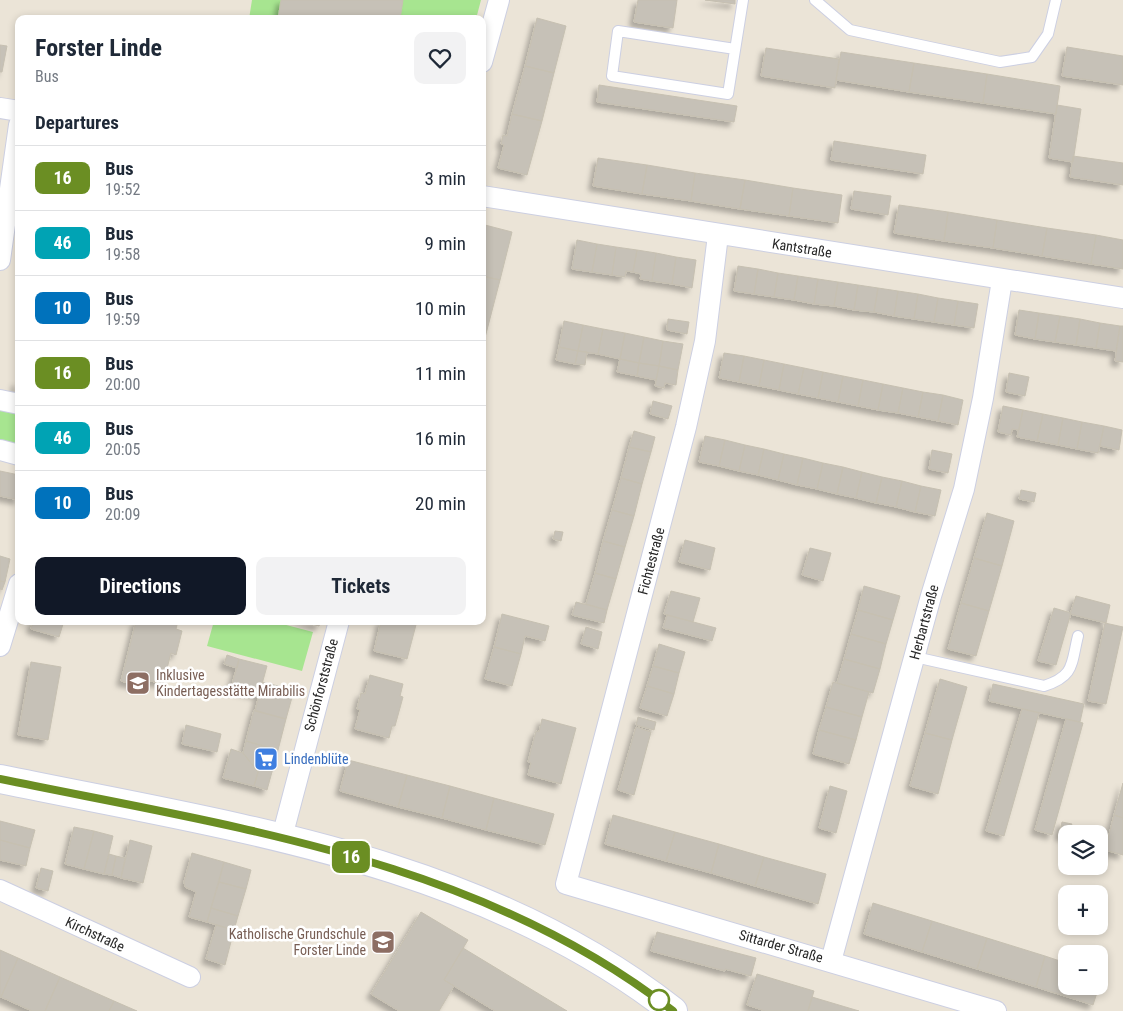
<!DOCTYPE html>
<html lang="en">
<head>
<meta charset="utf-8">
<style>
  body { margin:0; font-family:"Roboto Condensed",sans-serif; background:#f2f2f3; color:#1f2937; height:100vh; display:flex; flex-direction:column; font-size:19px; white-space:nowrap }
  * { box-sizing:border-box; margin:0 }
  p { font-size:16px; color:#747a83 }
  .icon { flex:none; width:28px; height:28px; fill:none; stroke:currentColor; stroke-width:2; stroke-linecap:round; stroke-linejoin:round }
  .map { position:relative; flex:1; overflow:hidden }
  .panel { position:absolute; left:15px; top:15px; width:471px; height:610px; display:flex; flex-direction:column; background:#fff; border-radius:10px; box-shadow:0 2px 8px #0003 }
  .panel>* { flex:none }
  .badge { padding:0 10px; border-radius:8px; font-size:18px; line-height:32px }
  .fabs { position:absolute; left:1058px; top:825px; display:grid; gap:10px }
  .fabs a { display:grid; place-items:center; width:50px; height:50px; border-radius:10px; background:#fff; box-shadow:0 2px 8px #0003; font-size:25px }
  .map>.badge { position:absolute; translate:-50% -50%; box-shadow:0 0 0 2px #fff }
  h2 { padding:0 20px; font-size:19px; line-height:45px }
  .round { display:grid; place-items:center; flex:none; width:52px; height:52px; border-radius:10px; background:#f2f2f3 }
  .summary { display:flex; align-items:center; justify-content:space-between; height:85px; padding:0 20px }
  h1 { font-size:24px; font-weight:700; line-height:38px }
  .button { display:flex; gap:10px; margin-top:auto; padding:10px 20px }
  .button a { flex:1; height:58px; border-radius:10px; background:#111827; color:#fff; font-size:20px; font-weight:700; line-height:58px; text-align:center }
  .button a+a { background:#f2f2f3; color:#1f2937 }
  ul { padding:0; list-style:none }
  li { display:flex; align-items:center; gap:15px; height:65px; padding:0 20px; border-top:1px solid #e0e1e3 }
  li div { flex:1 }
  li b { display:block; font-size:19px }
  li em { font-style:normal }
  li .badge { min-width:55px; font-weight:700; text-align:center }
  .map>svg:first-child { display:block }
  .green { fill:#a7e590 }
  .building { fill:#c6c1b7; stroke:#c6c0b1; filter:url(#shadow) }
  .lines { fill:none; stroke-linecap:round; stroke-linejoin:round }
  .service-casing { stroke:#cccfe2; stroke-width:12 }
  .minor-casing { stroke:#cccfe2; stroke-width:22 }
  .secondary-casing { stroke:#cccfe2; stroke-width:30 }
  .service { stroke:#fff; stroke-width:10 }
  .minor { stroke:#fff; stroke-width:20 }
  .secondary { stroke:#fff; stroke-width:28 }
  .line-casing { stroke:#fff; stroke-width:11 }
  .line { stroke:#6b8e23; stroke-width:8 }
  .stop-dot { fill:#fff; stroke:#6b8e23; stroke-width:2.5 }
  .labels { text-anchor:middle; stroke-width:5; stroke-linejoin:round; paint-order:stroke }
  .street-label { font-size:14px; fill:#272727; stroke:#fff }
  .education-label { font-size:14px; fill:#785e54; stroke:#fff; text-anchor:start }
  .shop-label { font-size:14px; fill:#366cbe; stroke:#fff; text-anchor:start }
</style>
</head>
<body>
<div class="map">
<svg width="1123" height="1011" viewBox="0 0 1123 1011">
  <defs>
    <filter id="shadow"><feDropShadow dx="-4.5" dy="4.5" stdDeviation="2.5" flood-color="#0004"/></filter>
  </defs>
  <rect width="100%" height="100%" fill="#ebe4d7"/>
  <path class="green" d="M252,0H481L476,19H249Z
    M0,409L19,413V447L0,442Z
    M214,621H271L313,632L302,671L207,646Z"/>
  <path class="building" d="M281,0H403L400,19H278Z
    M638,0H677L673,28L634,22Z
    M705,0H735V4Z
    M537,18L566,26L554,73L525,66Z
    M0,45L7,46L2,72H0Z
    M1067,47L1123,56V85L1062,76Z
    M766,48L839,59L835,88L761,76Z
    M841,52L914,63L909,92L836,80Z
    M914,63L987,74L983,103L909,92Z
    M525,66L554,73L542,121L512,114Z
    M987,74L1060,86L1056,114L983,103Z
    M599,85L737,106L734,122L597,102Z
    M1057,105L1081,109L1073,162L1049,158Z
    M512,114L542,121L527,175L498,168L504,145L501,144L503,135L507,136Z
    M834,141L926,155L923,174L831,160Z
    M1073,156L1123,163V185L1070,177Z
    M598,158L647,165L642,194L593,186Z
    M647,165L695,173L691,201L642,194Z
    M695,173L745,180L740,209L691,201Z
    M745,180L793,188L789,216L740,209Z
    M793,188L842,195L838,223L789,216Z
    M854,191L891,196L888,215L851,209Z
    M899,205L948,212L944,241L894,233Z
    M948,212L997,220L993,248L944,241Z
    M997,220L1047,228L1042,256L993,248Z
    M485,225L512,232L500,280L482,276V236Z
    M1047,228L1096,235L1091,264L1042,256Z
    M1096,235L1123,240V269L1091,264Z
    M577,240L597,244L592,272L572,269Z
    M597,244L616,247L612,275L592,272Z
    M616,247L637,250L633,272L626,271L625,277L612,275Z
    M637,250L656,253L652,281L640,279L641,274L633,272Z
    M656,253L676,257L672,284L652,281Z
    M676,257L696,260L692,288L672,284Z
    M738,266L758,269L754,294L734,291Z
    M758,269L778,273L774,297L754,294Z
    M778,273L798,276L794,300L774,297Z
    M482,276L500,280L487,330L482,329Z
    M798,276L818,279L814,304L794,300Z
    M818,279L838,282L834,306L814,304Z
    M838,282L858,285L854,310L834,306Z
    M858,285L878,288L874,312L854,310Z
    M878,288L898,291L894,316L874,312Z
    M898,291L918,294L914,319L894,316Z
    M918,294L938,298L934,322L914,319Z
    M938,298L958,301L954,325L934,322Z
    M958,301L978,304L974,328L954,325Z
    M1019,310L1039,313L1035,339L1015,335Z
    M1039,313L1060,316L1055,342L1035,339Z
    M1060,316L1080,319L1076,345L1055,342Z
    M668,319L689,322L687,334L667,330Z
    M1080,319L1100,323L1096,348L1076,345Z
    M564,321L583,325L578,351L559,347Z
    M1100,323L1120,326L1116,351L1096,348Z
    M583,325L603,329L598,354L578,351Z
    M1120,326H1123V362L1115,361Z
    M482,329L487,330L482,349Z
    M603,329L625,333L620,359L598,354Z
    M625,333L644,337L639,363L620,359Z
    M644,337L663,341L659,366L639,363Z
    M663,341L683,344L678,370L659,366Z
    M559,347L578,351L575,364L556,360Z
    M578,351L587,352L585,365L575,364Z
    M724,353L744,356L739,382L719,378Z
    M744,356L764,360L759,386L739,382Z
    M620,359L639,363L637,376L617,372Z
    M764,360L784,364L779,390L759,386Z
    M639,363L659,366L656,380L637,376Z
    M784,364L804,368L798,394L779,390Z
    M659,366L678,370L676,385L665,383L664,388L655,386Z
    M804,368L823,372L818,398L798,394Z
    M823,372L843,376L838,402L818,398Z
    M1009,373L1029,377L1025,396L1006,392Z
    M843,376L863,380L858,406L838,402Z
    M863,380L883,384L878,410L858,406Z
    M16,382H19V392H16Z
    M883,384L903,388L898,413L878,410Z
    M903,388L923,392L918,417L898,413Z
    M923,392L943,395L938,421L918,417Z
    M943,395L963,400L958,425L938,421Z
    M653,401L672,406L668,419L650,414Z
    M1003,406L1023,410L1019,430L1012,429L1011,435L998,432Z
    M1023,410L1043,414L1037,441L1017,437Z
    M1043,414L1063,418L1058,445L1037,441Z
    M1063,418L1082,422L1077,449L1058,445Z
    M1082,422L1104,426L1098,453L1077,449Z
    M1104,426L1122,430L1119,450L1100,446Z
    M634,431L655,437L651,452L629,447Z
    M705,436L725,440L719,466L699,462Z
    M725,440L745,445L739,471L719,466Z
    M745,445L764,449L758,475L739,471Z
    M629,447L651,452L642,484L621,478Z
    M764,449L784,454L778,480L758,475Z
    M932,450L952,454L948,473L929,469Z
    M784,454L803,458L797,485L778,480Z
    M803,458L823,463L817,489L797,485Z
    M823,463L843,467L837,494L817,489Z
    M843,467L862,472L856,498L837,494Z
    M0,471L19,475V500L0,496Z
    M862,472L882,477L876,503L856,498Z
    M882,477L902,481L896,507L876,503Z
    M621,478L642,484L634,516L612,510Z
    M902,481L921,486L915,512L896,507Z
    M921,486L941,490L935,516L915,512Z
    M1021,490L1036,493L1034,502L1019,499Z
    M612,510L634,516L625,547L603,541Z
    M987,513L1014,521L1002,566L974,558Z
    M555,531L563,532L561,541L553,539Z
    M685,540L715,548L710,570L679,562Z
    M603,541L625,547L616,579L595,573Z
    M810,548L831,553L823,581L802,575Z
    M0,556L10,559L5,582L0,581Z
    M974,558L1002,566L989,611L961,603Z
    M595,573L616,579L607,610L586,604Z
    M0,581L5,582L2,590L0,589Z
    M864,586L900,596L893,620L858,610Z
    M671,591L700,598L693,622L664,614Z
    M1076,596L1110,605L1106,623L1070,614Z
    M576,602L607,610L604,623L572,615Z
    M961,603L989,611L976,656L948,649Z
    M1054,608L1071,613L1056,665L1038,661Z
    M858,610L893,620L886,644L851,634Z
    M502,614L549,626L545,641L525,636L521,654L494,647Z
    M667,615L716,628L712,641L663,628Z
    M33,621H64L59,637L31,629Z
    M136,621H178L176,629L182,631L176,655L171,653L163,684L142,679L140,686L121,681Z
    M299,621H321L319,626Z
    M381,621H417L407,659L374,651Z
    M1105,623L1123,627L1106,704L1088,701Z
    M586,627L602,632L598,649L581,644Z
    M851,634L886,644L880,669L844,659Z
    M659,644L685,652L679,673L653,666Z
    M494,647L521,654L512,686L485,679Z
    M227,655L239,659L237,668L224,664Z
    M239,659L267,666L259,695L231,688Z
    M844,659L880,669L873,693L837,683Z
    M31,662L61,667L48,740L18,735Z
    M653,666L679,673L674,694L647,686Z
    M370,675L403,684L400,696L403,697L395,726H392L389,738L355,729L360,710L357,709L361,693L365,694Z
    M940,679L967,687L952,740L925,733Z
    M262,682L294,690L286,719L255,711Z
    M833,682L869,692L862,717L826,707Z
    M993,684L1084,704L1080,722L989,701Z
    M647,686L674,694L667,716L640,708Z
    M826,707L862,717L856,740L819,730Z
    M1022,709L1039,713L1004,836L986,831Z
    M254,710L286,719L278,750L246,741Z
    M638,717L656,722L654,730L636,725Z
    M542,719L576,728L561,784L528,775L531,763L528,762L536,731L539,732Z
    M1066,719L1083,723L1052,835L1035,830Z
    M186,725L221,734L217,752L182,744Z
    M636,727L651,732L634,795L618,790Z
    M819,730L856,740L849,764L813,754Z
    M925,733L952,740L938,794L910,786Z
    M246,741L278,750L267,790L254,786L258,772L243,753Z
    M231,749L243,753L258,772L254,786L223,778Z
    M348,760L407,775L398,807L340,791Z
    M407,775L450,786L442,818L398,807Z
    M1123,783V818L1114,815Z
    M450,786L494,798L486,830L442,818Z
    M830,786L847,791L836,833L819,828Z
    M494,798L554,814L545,845L486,830Z
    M613,815L675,832L666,861L605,844Z
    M1114,815L1123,818V855L1105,850Z
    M0,821L35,830L30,848L0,840Z
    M1062,822L1072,824L1066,837L1059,835Z
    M74,827L94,831L84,869L65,864Z
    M94,831L113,836L104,874L84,869Z
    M675,832L719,844L711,873L666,861Z
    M0,840L30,848L26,866L0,860Z
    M130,840L152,846L143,883L121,878Z
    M719,844L764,857L755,886L711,873Z
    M192,853L224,862L207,922L189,917L196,892L185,887L184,882Z
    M109,854L116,856L112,875L104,874Z
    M116,856L125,858L121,878L112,875Z
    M764,857L826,874L818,904L755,886Z
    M224,862L251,870L246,889L219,882Z
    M41,868L53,871L48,891L36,888Z
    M219,882L246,889L238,916L211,908Z
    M873,903L932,921L922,952L864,934Z
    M211,908L238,916L234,930L207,922Z
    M421,912L468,940L444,980L454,986L439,1011H399L371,994Z
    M932,921L987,938L977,969L922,952Z
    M216,925L234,930L225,965L206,959Z
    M657,932L756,958L751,976L725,969V971L651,951Z
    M987,938L1045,956L1036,987L977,969Z
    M463,948L567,1011H495L454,986L444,980Z
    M0,950L18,958L1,997H0Z
    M1045,956L1066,963V986H1099V973L1103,974L1093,1005L1036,987Z
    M18,958L60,977L45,1011H32L1,997Z
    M757,974L814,991L808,1011H765L747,1005Z
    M60,977L114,1001L109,1011H45Z
    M812,997L859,1011H808Z
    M114,1001L137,1011H109Z"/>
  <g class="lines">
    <g class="service-casing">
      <path id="service" d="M815,0L850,30L1000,62L1032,57L1048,34L1056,0
        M735,49L618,31L612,76L728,94L743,0
        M915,657L1044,686C1075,676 1071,664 1078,636"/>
    </g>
    <g class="minor-casing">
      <path id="minor" d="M482,62L499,0
        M0,108L19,111
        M482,196L1123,298
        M718,235L705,341L686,427L566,884L996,1011
        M0,260L19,125
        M0,400L19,404
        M0,450L19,455
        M0,646L19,584
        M282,837L339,621
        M0,890L190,977
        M831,961L931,596L964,489L983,398L1002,280"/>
    </g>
    <g class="secondary-casing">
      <path id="secondary" d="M0,779C233,827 480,860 673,1011"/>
    </g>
    <use href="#service" class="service"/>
    <use href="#minor" class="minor"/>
    <use href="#secondary" class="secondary"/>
  </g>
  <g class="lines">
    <g class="line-casing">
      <path id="line" d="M0,779C233,827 480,860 673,1011"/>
    </g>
    <use href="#line" class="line"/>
  </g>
  <defs>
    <g id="school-square" transform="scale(1.25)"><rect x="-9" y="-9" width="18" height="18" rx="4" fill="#8d6e63" stroke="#fff"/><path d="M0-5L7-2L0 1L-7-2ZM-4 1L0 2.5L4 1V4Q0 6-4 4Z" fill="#fff"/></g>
    <g id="supermarket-square" transform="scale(1.25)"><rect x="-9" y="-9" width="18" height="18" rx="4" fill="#3f7fe0" stroke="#fff"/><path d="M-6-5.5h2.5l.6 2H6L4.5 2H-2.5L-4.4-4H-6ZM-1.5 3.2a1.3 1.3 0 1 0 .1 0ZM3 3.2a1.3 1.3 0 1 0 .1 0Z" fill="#fff"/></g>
  </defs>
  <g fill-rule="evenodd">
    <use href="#school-square" x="138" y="683"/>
    <use href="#supermarket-square" x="266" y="759"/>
    <use href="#school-square" x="383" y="942"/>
  </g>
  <circle class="stop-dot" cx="659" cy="1000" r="10"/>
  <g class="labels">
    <g class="street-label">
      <text transform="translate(802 248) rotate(9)" y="5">Kantstraße</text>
      <text transform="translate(651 561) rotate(-75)" y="5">Fichtestraße</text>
      <text transform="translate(924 622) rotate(-75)" y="5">Herbartstraße</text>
      <text transform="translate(321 685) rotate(-75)" y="5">Schönforststraße</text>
      <text transform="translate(95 934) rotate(25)" y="5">Kirchstraße</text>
      <text transform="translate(781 946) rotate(16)" y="5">Sittarder Straße</text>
    </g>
    <g class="education-label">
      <text x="156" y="680">Inklusive<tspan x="156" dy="16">Kindertagesstätte Mirabilis</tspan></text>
      <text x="366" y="939" text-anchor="end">Katholische Grundschule<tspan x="366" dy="16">Forster Linde</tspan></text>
    </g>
    <g class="shop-label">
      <text x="284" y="764">Lindenblüte</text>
    </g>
  </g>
</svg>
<div class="fabs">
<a><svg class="icon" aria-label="layers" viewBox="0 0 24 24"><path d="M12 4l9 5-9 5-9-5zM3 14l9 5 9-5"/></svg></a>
<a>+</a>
<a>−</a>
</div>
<b class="badge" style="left:351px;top:857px;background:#6b8e23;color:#fff">16</b>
<section class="panel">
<div class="summary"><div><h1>Forster Linde</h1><p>Bus</p></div><a class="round"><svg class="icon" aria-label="heart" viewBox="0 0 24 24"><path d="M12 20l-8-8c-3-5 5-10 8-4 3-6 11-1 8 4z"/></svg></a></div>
<h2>Departures</h2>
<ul>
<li><span class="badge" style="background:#6b8e23;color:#fff">16</span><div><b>Bus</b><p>19:52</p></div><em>3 min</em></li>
<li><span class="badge" style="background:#00a3b4;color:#fff">46</span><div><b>Bus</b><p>19:58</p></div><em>9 min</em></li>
<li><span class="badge" style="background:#0072bc;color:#fff">10</span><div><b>Bus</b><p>19:59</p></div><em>10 min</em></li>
<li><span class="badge" style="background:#6b8e23;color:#fff">16</span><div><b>Bus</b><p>20:00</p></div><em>11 min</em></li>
<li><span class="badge" style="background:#00a3b4;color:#fff">46</span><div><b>Bus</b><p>20:05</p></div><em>16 min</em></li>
<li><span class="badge" style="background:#0072bc;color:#fff">10</span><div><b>Bus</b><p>20:09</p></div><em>20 min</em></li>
</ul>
<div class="button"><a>Directions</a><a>Tickets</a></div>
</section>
</div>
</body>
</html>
